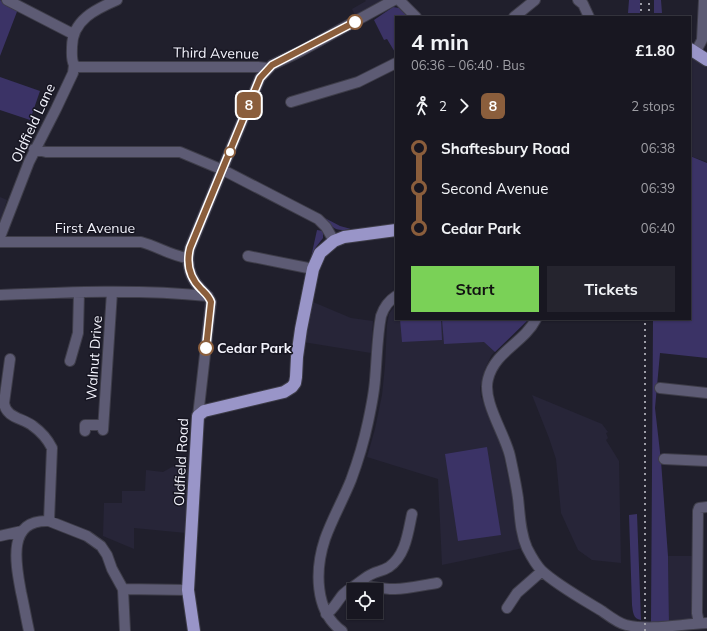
<!DOCTYPE html>
<html lang="en">
<head>
<meta charset="utf-8">
<style>
  body { margin:0; font-family:Mulish,sans-serif; background:#25242e; color:#f1f3f6; height:100vh; display:flex; flex-direction:column; font-size:15px; white-space:nowrap }
  * { box-sizing:border-box; margin:0 }
  p { font-size:13px; color:#9f9fa5 }
  .icon { flex:none; width:22px; height:22px; fill:none; stroke:currentColor; stroke-width:2; stroke-linecap:round; stroke-linejoin:round }
  .map { position:relative; flex:1; overflow:hidden }
  .sheet { position:absolute; left:395px; top:16px; width:296px; height:304px; display:flex; flex-direction:column; background:#181721; border-radius:0px; box-shadow:0 1px 3px #0004,0 0 0 1px #36363f }
  .sheet>* { flex:none }
  .badge { padding:0 8px; border-radius:6px; font-size:14px; line-height:26px }
  .fabs { position:absolute; left:347px; top:583px; display:grid; gap:8px }
  .fabs a { display:grid; place-items:center; width:36px; height:36px; border-radius:0px; background:#181721; box-shadow:0 1px 3px #0004,0 0 0 1px #36363f; font-size:20px }
  .map>.badge { position:absolute; translate:-50% -50%; box-shadow:0 0 0 2px #fff }
  .legs { display:flex; align-items:center; gap:6px; height:44px; padding:0 16px; font-size:13px }
  .legs p { margin-inline-start:auto }
  .head { display:flex; align-items:center; justify-content:space-between; height:68px; padding:0 16px }
  h1 { font-size:22px; font-weight:700; line-height:30px }
  .primary-button { display:flex; gap:8px; margin-top:auto; padding:8px 16px }
  .primary-button a { flex:1; height:46px; border-radius:0px; background:#7ad157; color:#111; font-size:16px; font-weight:700; line-height:46px; text-align:center }
  .primary-button a+a { background:#25242e; color:#f1f3f6 }
  ul { padding:0 16px; list-style:none }
  li { display:flex; align-items:center; gap:14px; height:40px; font-size:15px }
  li i { display:grid; place-items:center; width:6px; height:100%; margin:0 5px; background:currentColor }
  li i::after { content:''; width:10px; height:10px; margin:-5px; border:3px solid; border-radius:50%; background:#181721 }
  li p { margin-inline-start:auto }
  li:first-child i { background:linear-gradient(#0000 50%,currentColor 0) }
  li:last-child i { background:linear-gradient(currentColor 50%,#0000 0) }
  .map>svg:first-child { display:block }
  .built { fill:#272538 }
  .green { fill:#3b3366 }
  .lines { fill:none; stroke-linecap:round; stroke-linejoin:round }
  .minor-casing { stroke:#3e3d49; stroke-width:12 }
  .major-casing { stroke:#3e3d49; stroke-width:14 }
  .minor { stroke:#5d5b74; stroke-width:10 }
  .major { stroke:#9995c8; stroke-width:12 }
  .rail { stroke:#9d9da7; stroke-width:2; stroke-dasharray:2 4; stroke-linecap:butt }
  .line-1-casing { stroke:#fff; stroke-width:9 }
  .line-1 { stroke:#8b5e3c; stroke-width:6 }
  .stop-1-dot { fill:#fff; stroke:#8b5e3c; stroke-width:2 }
  .labels { text-anchor:middle; stroke-width:3; stroke-linejoin:round; paint-order:stroke }
  .street-label { font-size:14px; fill:#f3f3fc; stroke:#171622 }
  .stop-label { font-size:14px; font-weight:bold; fill:#f3f3fc; stroke:#171622; text-anchor:start }
</style>
</head>
<body>
<div class="map">
<svg width="707" height="631" viewBox="0 0 707 631">
  <rect width="100%" height="100%" fill="#201f2c"/>
  <path class="built" d="M365,0H382L355,15L352,9L366,1Z
    M690,58L707,66V162L690,156Z
    M0,197L7,200L0,222Z
    M313,302L351,318L373,321L371,353L303,342Z
    M396,304V319H529L499,347L491,356L485,369L480,388L481,397L496,430L502,448L523,548L442,565L438,479L367,457L375,429L382,395L385,366L387,325L389,314Z
    M532,395L602,424L608,432L606,433L608,438L606,440L619,461L621,563L592,560L578,550L561,513L556,459L549,438Z
    M179,463L189,464L186,533L134,528V549L103,536L104,503H122V491H145L146,470L163,472Z
    M668,556H692L694,620L669,624Z"/>
  <path class="green" d="M0,0L18,9L0,56Z
    M629,0H640V13H628Z
    M654,0H661L662,13H654Z
    M393,7L399,8L408,17H396V54L387,39L384,40L374,20Z
    M0,77L40,91L30,120L0,110Z
    M690,156L707,163V358L660,353L655,408L661,461L668,556L669,624L651,623L653,319H690Z
    M323,217L340,226L351,229C335,232 333,228 323,217Z
    M317,230L323,231V238L316,247L310,262Z
    M400,319H441L442,340L402,342Z
    M442,319H529L495,352L484,342L444,344Z
    M487,447L501,535L458,541L445,454Z
    M637,514L641,620C633,619 633,612 632,605L629,515Z"/>
  <g class="lines">
    <g class="minor-casing">
      <path id="minor" d="M7,0L73,34
        M399,0L416,17
        M578,0L583,4L589,17
        M514,17L535,0
        M695,53L702,40L704,0
        M74,65L78,67H258L268,68
        M74,65C71,59 72,53 72,47C72,20 96,9 117,0
        M291,102L358,82L396,63
        M34,149L46,152H180L223,170L318,219L326,227L334,241
        M0,237L29,162L56,109L73,73L74,65
        M0,242H141C157,246 171,256 188,258
        M248,256L313,269
        M0,295C69,292 139,289 208,296
        M536,319C524,343 495,351 488,379C482,401 505,434 510,456C513,470 516,484 518,498C520,515 520,532 527,548C531,556 536,565 542,571C557,585 584,600 602,611C609,616 618,623 626,625C652,631 680,624 707,623
        M10,359L4,403C6,418 23,418 33,426C40,431 48,440 52,448L49,521
        M70,361L78,333L79,293
        M660,388L707,393
        M198,416L211,302C209,296 205,293 201,289C189,277 186,264 190,248L260,78L272,65L301,51L394,0
        M103,430L112,292
        M85,431V425H103
        M664,459L707,461
        M0,536L22,531
        M351,588C358,584 365,577 372,574C378,571 383,571 389,567C406,555 408,532 412,514
        M123,589L188,590
        M507,608L517,593L542,571
        M326,614C337,608 339,593 352,588C365,583 381,590 395,589C409,589 423,585 437,583
        M699,623L697,613L698,511L699,508L707,507
        M29,631C26,618 24,605 21,592C16,565 6,519 49,521L87,536L101,546L107,555L112,569L123,589L125,631
        M342,631C314,611 315,569 325,539C332,519 343,500 351,480C358,461 364,441 368,422C371,408 374,394 375,380C377,358 377,337 381,316C384,307 388,301 396,296"/>
    </g>
    <g class="major-casing">
      <path id="major" d="M690,49L707,60
        M194,631L188,590L198,416L204,411L284,392L292,387L295,383L296,377L297,357L301,329L313,269L320,253L334,241L344,237L396,230"/>
    </g>
    <use href="#minor" class="minor"/>
    <use href="#major" class="major"/>
    <path class="rail" d="M641,17V0
      M649,17V0
      M645,631V319"/>
  </g>
  <g class="lines">
    <g class="line-1-casing">
      <path id="line-1" d="M206,348L211,302C209,296 205,293 201,289C189,277 186,264 190,248L260,78L272,65L355,22"/>
    </g>
    <use href="#line-1" class="line-1"/>
  </g>
  <g class="stop-1-dot">
    <circle cx="355" cy="22" r="7"/>
    <circle cx="230" cy="152" r="5"/>
    <circle cx="206" cy="348" r="7"/>
  </g>
  <g class="labels">
    <g class="street-label">
      <text transform="translate(216 53) rotate(1)" y="5">Third Avenue</text>
      <text transform="translate(33 123) rotate(-65)" y="5">Oldfield Lane</text>
      <text x="95" y="233">First Avenue</text>
      <text transform="translate(94 358) rotate(-86)" y="5">Walnut Drive</text>
      <text transform="translate(181 462) rotate(-87)" y="5">Oldfield Road</text>
    </g>
    <g class="stop-label">
      <text x="217" y="353">Cedar Park</text>
    </g>
  </g>
</svg>
<div class="fabs">
<a><svg class="icon" aria-label="locate" viewBox="0 0 24 24"><circle cx="12" cy="12" r="6"/><path d="M12 2v4M12 18v4M2 12h4M18 12h4"/></svg></a>
</div>
<b class="badge" style="left:249px;top:105px;background:#8b5e3c;color:#fff">8</b>
<section class="sheet">
<div class="head"><div><h1>4 min</h1><p>06:36 – 06:40 · Bus</p></div><b>£1.80</b></div>
<div class="legs"><svg class="icon" aria-label="walk" viewBox="0 0 24 24"><circle cx="13" cy="4" r="2"/><path d="M13 8l-2 6 4 7M11 14l-3 7M7 12l3-4h3l4 4"/></svg>2<svg class="icon" aria-label="forward" viewBox="0 0 24 24"><path d="M9 5l7 7-7 7"/></svg><b class="badge" style="background:#8b5e3c;color:#fff">8</b><p>2 stops</p></div>
<ul>
<li><i style="color:#8b5e3c"></i><b>Shaftesbury Road</b><p>06:38</p></li>
<li><i style="color:#8b5e3c"></i><span>Second Avenue</span><p>06:39</p></li>
<li><i style="color:#8b5e3c"></i><b>Cedar Park</b><p>06:40</p></li>
</ul>
<div class="primary-button"><a>Start</a><a>Tickets</a></div>
</section>
</div>
</body>
</html>
